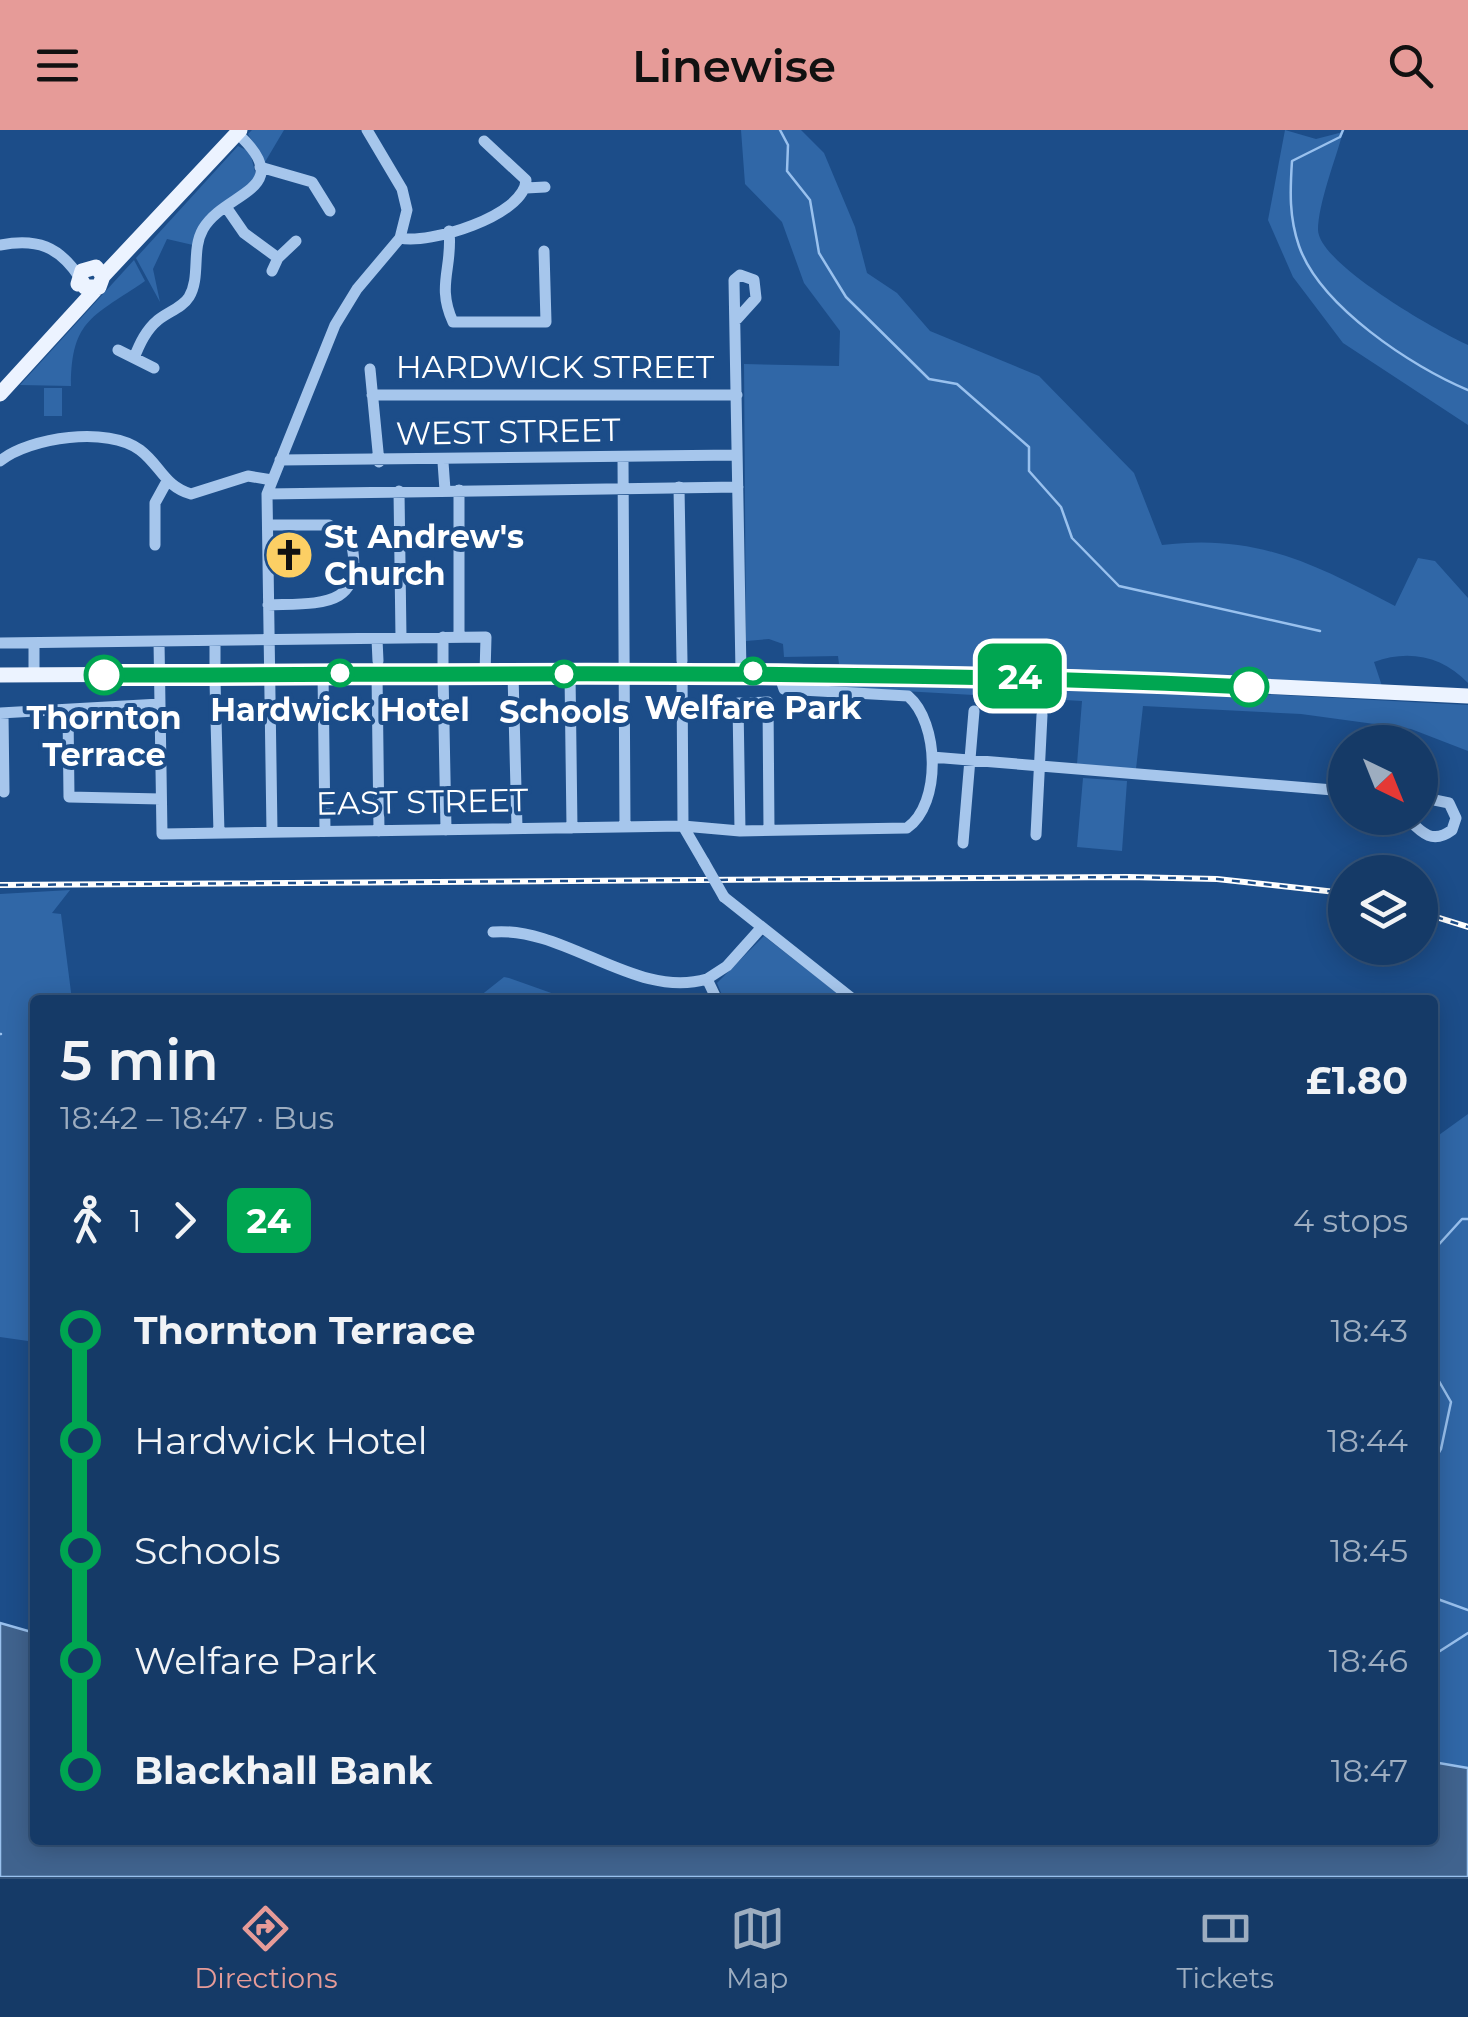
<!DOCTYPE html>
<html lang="en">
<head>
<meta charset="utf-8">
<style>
  body { margin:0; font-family:Montserrat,sans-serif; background:#1e416d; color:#f1f3f6; height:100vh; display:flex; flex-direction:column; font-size:38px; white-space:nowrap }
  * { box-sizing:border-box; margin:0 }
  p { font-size:32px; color:#9dadc0 }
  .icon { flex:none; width:55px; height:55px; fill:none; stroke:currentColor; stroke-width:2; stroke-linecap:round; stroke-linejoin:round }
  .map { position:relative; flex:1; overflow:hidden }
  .sheet { position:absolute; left:30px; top:865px; width:1408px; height:850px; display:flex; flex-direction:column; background:#153a67; border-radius:10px; box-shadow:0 5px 25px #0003,0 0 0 2px #34547b }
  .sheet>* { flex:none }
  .badge { padding:0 20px; border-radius:15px; font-size:35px; line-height:65px }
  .needle { width:65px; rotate:137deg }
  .buttons { position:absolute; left:1328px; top:595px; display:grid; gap:20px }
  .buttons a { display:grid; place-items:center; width:110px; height:110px; border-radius:50%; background:#153a67; box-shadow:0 5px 25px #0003,0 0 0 2px #34547b; font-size:50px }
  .map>.badge { position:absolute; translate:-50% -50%; box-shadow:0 0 0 5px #fff }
  .legs { display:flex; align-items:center; gap:15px; height:110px; padding:0 30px; font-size:32px }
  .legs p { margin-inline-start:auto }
  .summary { display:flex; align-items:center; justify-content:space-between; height:170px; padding:0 30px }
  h1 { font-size:55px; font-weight:600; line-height:75px }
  ul { padding:0 30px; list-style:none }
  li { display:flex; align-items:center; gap:35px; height:110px; font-size:38px }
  li i { display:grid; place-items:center; width:15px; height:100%; margin:0 12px; background:currentColor }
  li i::after { content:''; width:25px; height:25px; margin:-12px; border:8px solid; border-radius:50%; background:#153a67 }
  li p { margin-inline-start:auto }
  li:first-child i { background:linear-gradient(#0000 50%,currentColor 0) }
  li:last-child i { background:linear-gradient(currentColor 50%,#0000 0) }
  header { display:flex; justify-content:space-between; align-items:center; height:130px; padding:0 30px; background:#e69b98; color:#111; font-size:45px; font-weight:600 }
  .menu { display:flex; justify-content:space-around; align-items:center; height:140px; border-top:2px solid #34547b; background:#153a67; font-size:28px; color:#9dadc0 }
  .menu a { display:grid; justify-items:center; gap:5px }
  .menu .active { color:#e69b98 }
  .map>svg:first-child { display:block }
  .green { fill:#3067a7 }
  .water { fill:#40638e; stroke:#99c1ee; stroke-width:2.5 }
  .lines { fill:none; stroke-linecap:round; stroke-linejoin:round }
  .stream { stroke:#99c1ee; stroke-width:2.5 }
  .minor { stroke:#a6c6ec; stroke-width:11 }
  .major { stroke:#ecf3ff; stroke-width:15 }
  .rail-casing { stroke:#fff; stroke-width:6 }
  .rail { stroke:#1c4d89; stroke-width:2.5; stroke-dasharray:8; stroke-linecap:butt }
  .minor-bridge { stroke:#a6c6ec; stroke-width:11 }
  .line-1-casing { stroke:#fff; stroke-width:22 }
  .line-1 { stroke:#00a651; stroke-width:15 }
  .stop-1-dot { fill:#fff; stroke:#00a651; stroke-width:5 }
  .labels { text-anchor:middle; stroke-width:8; stroke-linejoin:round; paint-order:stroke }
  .street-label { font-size:32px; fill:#fff; stroke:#1c4d89 }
  .poi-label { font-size:32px; font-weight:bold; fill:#fff; stroke:#1c4d89; text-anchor:start }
  .stop-label { font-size:32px; font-weight:bold; fill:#fff; stroke:#1c4d89 }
</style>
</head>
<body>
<header><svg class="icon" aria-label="menu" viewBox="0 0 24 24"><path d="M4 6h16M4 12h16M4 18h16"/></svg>Linewise<svg class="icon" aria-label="search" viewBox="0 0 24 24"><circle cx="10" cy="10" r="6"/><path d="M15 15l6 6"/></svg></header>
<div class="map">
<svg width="1468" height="1747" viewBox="0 0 1468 1747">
  <rect width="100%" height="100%" fill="#1c4d89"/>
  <path class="green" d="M252,0H284L265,32L248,4Z
    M741,0H801L824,23L855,97L867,143L897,163L930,201L1039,246L1134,343L1162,415C1256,403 1314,434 1395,476L1418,428L1435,431L1468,468V553C1443,526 1408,519 1374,532L1382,556L839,534L838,526L784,527L783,514L769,509L746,511L744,234L839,236L840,201L804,153L782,92L745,54Z
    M1285,0L1316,9L1343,2C1336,28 1318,74 1318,100C1319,134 1437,201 1468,215V295L1343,213L1293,147L1268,90Z
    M238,16L250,22L256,46L193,115L167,109L153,139L160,172L136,128Z
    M134,130L145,151C95,186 71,188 71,256L20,255Z
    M44,258H62V286H44Z
    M832,548L975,549L1468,575V621L1411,599L1301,584L1143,576L1136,639L1077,634L1082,571L832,557Z
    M1083,648L1127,651L1122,721L1077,717Z
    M70,760L52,783L61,784L72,870H35V1212L0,1207V764Z
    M764,806L846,870H724L717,853Z
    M504,847L509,848L571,870H475Z
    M1468,984V1638L1433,1632L1432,1010Z"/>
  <path class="water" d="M0,1493L35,1503V1710H1432L1433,1632L1468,1638V1747H0Z"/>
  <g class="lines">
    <path class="stream" d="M780,0L788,15L787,41L810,70L819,123L846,167L929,249L957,254L1029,317V341L1061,377L1072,408L1119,456L1320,501
      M1343,0L1340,7L1292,31C1290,61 1289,87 1299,116C1320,176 1412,237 1468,260
      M0,904H1
      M1432,1122L1462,1089H1468
      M1432,1239L1451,1272L1441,1319L1432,1335
      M1432,1467L1468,1480
      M1432,1520L1440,1521L1468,1503"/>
    <path class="minor" d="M260,37L312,52L330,81
      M526,58L545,57
      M226,77L244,103L278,128
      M449,101C453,138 436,155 453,192H546L544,121
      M400,108C428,115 525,86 526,50L484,11
      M0,115C37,108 59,116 80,148
      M272,141L278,128L296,111
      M737,189L756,168L754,150L740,145L734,150L741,542
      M118,220L154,238
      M134,228C140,213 146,200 158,190C168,182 183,177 189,167C201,147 191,120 203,99C225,61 299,60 237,3
      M370,239L379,332
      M372,265H737
      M623,328L625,697
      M280,330L737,325
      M0,331C30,307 108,296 140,320C161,336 164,356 191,364L248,346L272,350
      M443,332L445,360
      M679,357L682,531
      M399,361L401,508
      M267,364L738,357
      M268,395H329L351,411C366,479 320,473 268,475
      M155,415V373L166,353
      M443,507V535
      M459,507V360
      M377,509L378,531
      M159,511L162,704L683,696L740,701L907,698C942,674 939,592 908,566L784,559L778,541
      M0,513L486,507L485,544
      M215,535V511
      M682,541L683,696L704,732
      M323,543L325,701
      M377,543L379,701
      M443,543L446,700
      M513,544L517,698
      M570,544L572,698
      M34,545V513
      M215,551L219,703
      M68,582L69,667L161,669
      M0,583L160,574
      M3,583L4,662
      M932,627L1345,661
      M1407,688C1421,702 1432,715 1452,700L1456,688L1449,673L1420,667
      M740,701L738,573L768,572L769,700
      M272,702L267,364L335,195L357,159L400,108L407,80L402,59L367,0
      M1036,705L1042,585
      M963,713L974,581
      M724,767L854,870
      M493,802C566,796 635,870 707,849
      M717,870L707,849L727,836L762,797"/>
    <path class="major" d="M80,148L85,157H99L103,146L240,0
      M78,154L82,141L96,137L103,146
      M0,264L96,159
      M0,545L778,541L1051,546L1468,566"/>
    <g class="rail-casing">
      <path id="rail" d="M0,755L1128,747L1217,749L1345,763
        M1420,782L1468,797"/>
    </g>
    <use href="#rail" class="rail"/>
    <path class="minor-bridge" d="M704,732L724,767"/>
  </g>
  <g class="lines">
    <g class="line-1-casing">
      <path id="line-1" d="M104,545C486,545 867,538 1249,557"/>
    </g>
    <use href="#line-1" class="line-1"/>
  </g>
  <defs>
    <g id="church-disc" transform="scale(2.5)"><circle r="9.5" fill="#fccf64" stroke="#1c4d89"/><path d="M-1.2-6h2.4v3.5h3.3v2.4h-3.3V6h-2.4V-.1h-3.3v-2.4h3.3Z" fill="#111"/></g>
  </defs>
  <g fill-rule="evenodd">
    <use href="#church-disc" x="289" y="425"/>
  </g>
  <g class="stop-1-dot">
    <circle cx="753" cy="541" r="12"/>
    <circle cx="340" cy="543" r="12"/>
    <circle cx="564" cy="544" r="12"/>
    <circle cx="104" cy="545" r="18"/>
    <circle cx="1249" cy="557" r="18"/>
  </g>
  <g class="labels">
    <g class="street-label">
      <text x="555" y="248">HARDWICK STREET</text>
      <text transform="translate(508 302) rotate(-1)" y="11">WEST STREET</text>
      <text transform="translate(422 672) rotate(-1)" y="11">EAST STREET</text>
    </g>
    <g class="poi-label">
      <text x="324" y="418">St Andrew's<tspan x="324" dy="37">Church</tspan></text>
    </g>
    <g class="stop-label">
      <text x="753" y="589">Welfare Park</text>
      <text x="340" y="591">Hardwick Hotel</text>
      <text x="564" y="593">Schools</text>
      <text x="104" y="599">Thornton<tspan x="104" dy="37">Terrace</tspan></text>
    </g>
  </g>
</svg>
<div class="buttons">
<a><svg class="needle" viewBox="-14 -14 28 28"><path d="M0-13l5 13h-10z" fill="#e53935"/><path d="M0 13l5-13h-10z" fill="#9dadc0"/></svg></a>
<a><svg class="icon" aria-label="layers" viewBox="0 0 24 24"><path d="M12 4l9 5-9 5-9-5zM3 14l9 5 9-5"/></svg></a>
</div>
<b class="badge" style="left:1020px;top:546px;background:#00a651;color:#fff">24</b>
<section class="sheet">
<div class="summary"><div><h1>5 min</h1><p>18:42 – 18:47 · Bus</p></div><b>£1.80</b></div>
<div class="legs"><svg class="icon" aria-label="walk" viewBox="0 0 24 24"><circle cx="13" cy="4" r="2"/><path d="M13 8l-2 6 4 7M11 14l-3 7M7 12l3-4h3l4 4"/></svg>1<svg class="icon" aria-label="forward" viewBox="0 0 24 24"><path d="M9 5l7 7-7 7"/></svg><b class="badge" style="background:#00a651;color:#fff">24</b><p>4 stops</p></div>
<ul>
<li><i style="color:#00a651"></i><b>Thornton Terrace</b><p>18:43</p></li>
<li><i style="color:#00a651"></i><span>Hardwick Hotel</span><p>18:44</p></li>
<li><i style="color:#00a651"></i><span>Schools</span><p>18:45</p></li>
<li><i style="color:#00a651"></i><span>Welfare Park</span><p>18:46</p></li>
<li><i style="color:#00a651"></i><b>Blackhall Bank</b><p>18:47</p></li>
</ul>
</section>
</div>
<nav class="menu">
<a class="active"><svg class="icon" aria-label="directions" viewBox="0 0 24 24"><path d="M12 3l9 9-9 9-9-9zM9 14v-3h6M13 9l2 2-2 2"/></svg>Directions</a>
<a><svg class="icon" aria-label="map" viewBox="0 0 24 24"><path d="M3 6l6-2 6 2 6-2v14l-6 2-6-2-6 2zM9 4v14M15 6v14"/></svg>Map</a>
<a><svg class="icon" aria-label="tickets" viewBox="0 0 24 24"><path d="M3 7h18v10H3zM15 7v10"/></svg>Tickets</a>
</nav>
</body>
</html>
